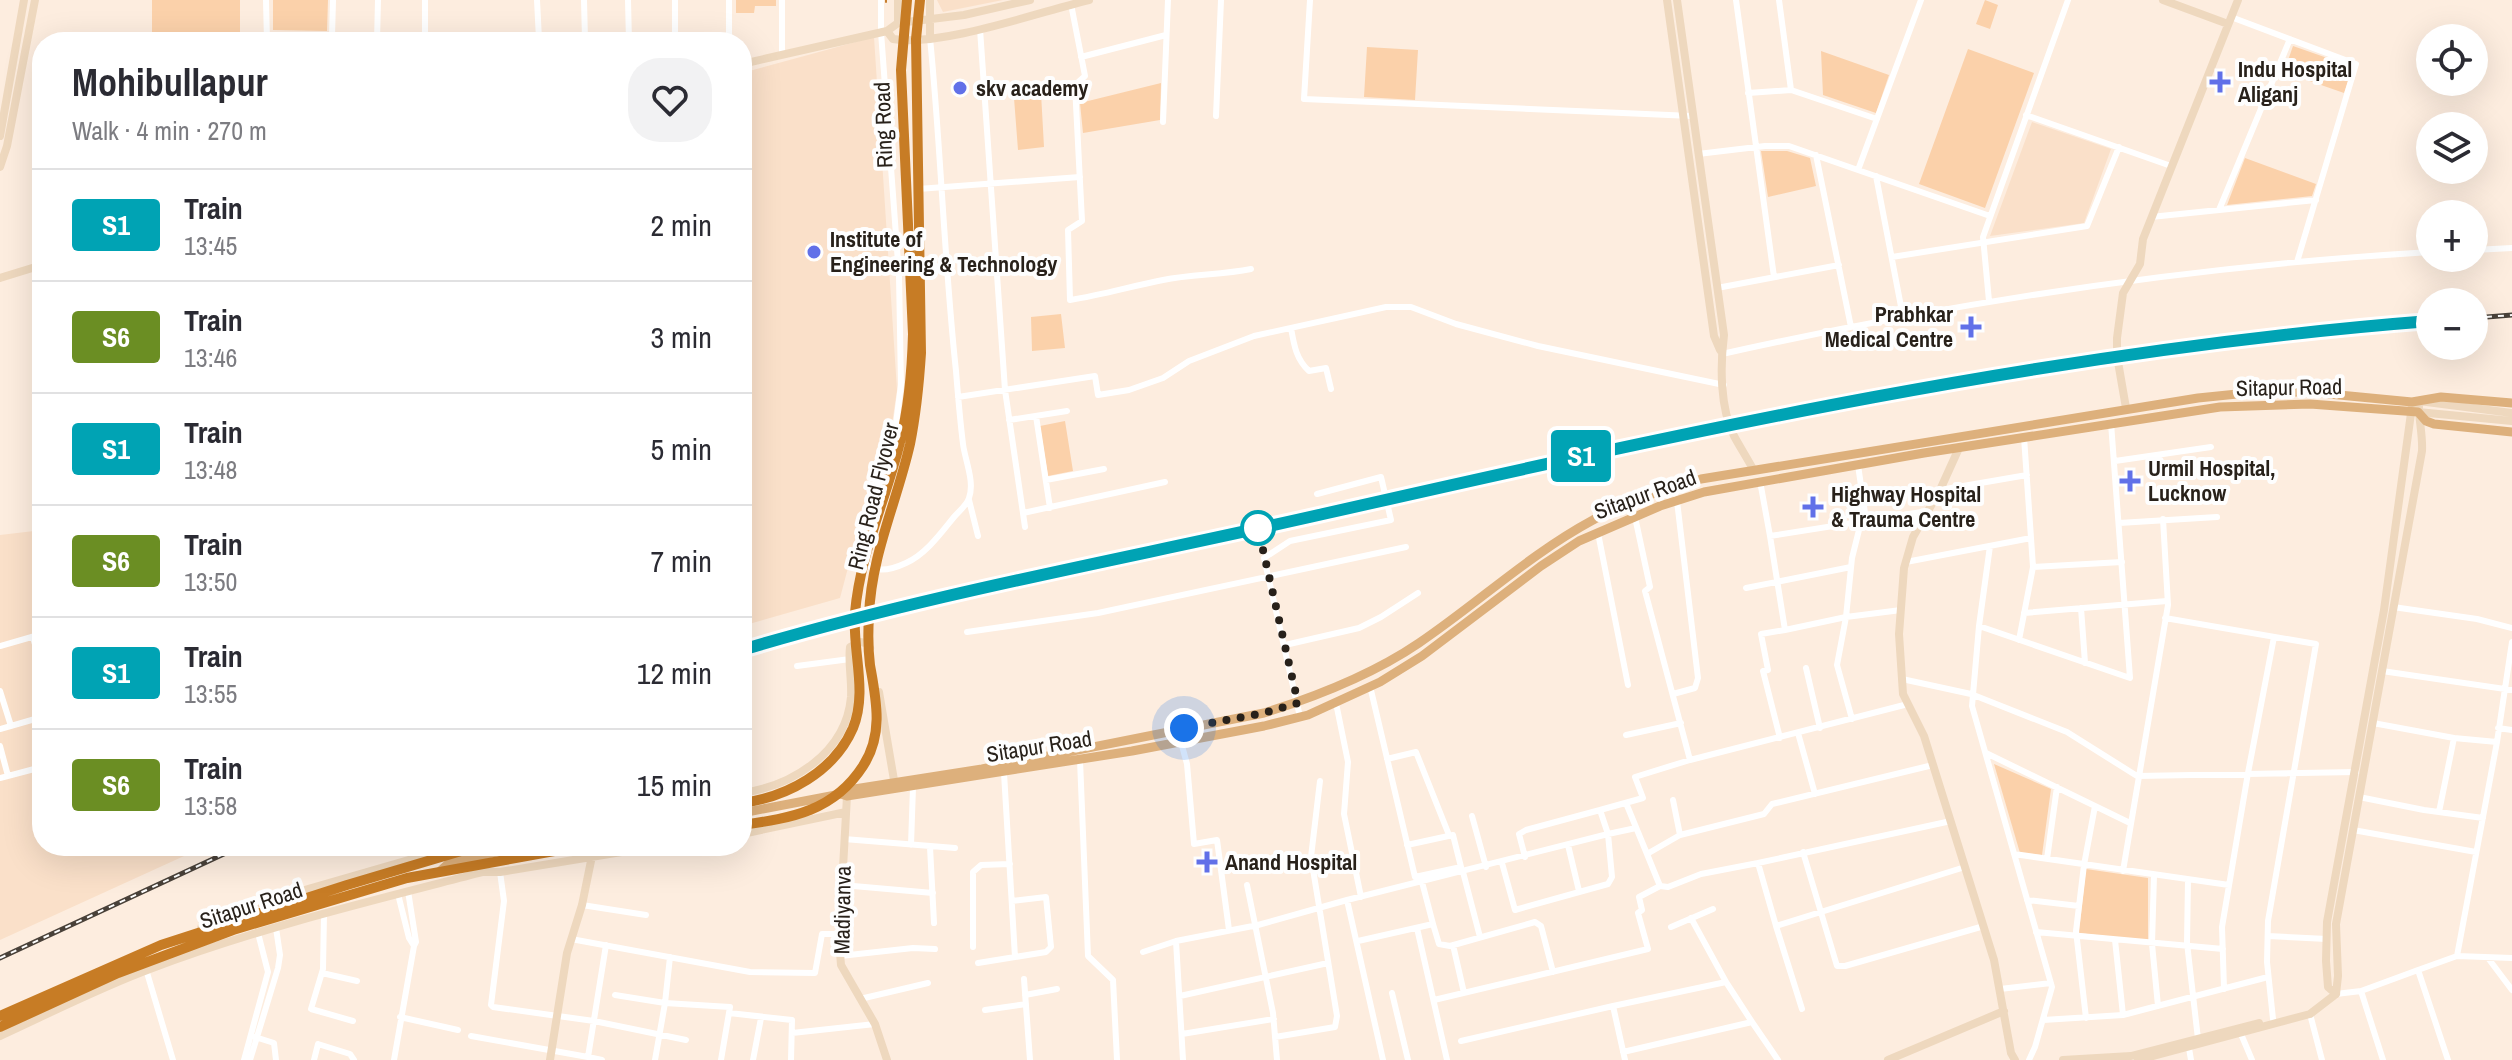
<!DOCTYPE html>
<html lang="en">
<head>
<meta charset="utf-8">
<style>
  body { margin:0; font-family:"Archivo Narrow",sans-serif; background:#f2f2f3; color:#2b2b33; height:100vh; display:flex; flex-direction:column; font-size:30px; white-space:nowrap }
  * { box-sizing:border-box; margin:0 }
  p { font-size:26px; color:#7c7c81 }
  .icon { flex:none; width:44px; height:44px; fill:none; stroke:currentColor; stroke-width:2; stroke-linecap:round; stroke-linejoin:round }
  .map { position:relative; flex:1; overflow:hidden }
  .details { position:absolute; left:32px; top:32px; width:720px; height:824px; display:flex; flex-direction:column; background:#fff; border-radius:32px; box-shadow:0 8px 32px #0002 }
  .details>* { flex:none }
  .badge { padding:0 16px; border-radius:6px; font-size:28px; line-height:52px }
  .buttons { position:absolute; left:2416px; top:24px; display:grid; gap:16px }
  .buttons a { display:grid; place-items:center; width:72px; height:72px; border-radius:50%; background:#fff; box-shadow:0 8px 32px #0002; font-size:40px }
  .you { position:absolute; width:40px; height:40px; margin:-20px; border:6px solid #fff; border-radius:50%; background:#1a73e8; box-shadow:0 0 0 12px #1a73e833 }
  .map>.badge { position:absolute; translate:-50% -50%; box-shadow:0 0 0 4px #fff }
  .round { display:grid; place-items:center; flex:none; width:84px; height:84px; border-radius:32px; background:#f2f2f3 }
  .summary { display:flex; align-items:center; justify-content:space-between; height:136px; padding:0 40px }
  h1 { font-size:38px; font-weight:700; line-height:60px }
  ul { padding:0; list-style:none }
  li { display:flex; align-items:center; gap:24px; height:112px; padding:0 40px; border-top:2px solid #e1e1e2 }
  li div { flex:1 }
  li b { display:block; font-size:30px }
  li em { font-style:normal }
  li .badge { min-width:88px; font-weight:700; text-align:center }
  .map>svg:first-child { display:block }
  .built { fill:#fae0c9 }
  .green { fill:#fbd1aa }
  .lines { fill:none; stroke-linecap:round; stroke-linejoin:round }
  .stream { stroke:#c77f30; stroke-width:2 }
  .street { stroke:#fff; stroke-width:6 }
  .secondary { stroke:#eed8be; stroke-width:8 }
  .primary { stroke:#ddb07c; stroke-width:9 }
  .highway { stroke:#c77c25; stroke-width:10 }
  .rail-casing { stroke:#494139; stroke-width:5 }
  .rail { stroke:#fefefe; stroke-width:2; stroke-dasharray:6; stroke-linecap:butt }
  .line-casing { stroke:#fff; stroke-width:18 }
  .line { stroke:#00a3b4; stroke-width:12 }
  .walk { stroke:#28211a; stroke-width:8; stroke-dasharray:0 14.4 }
  .poi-dot { fill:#6170e8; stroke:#fefefe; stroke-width:3 }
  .stop-dot { fill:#fff; stroke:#00a3b4; stroke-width:4 }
  .labels { text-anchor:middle; stroke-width:8; stroke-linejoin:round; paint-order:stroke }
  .poi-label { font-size:22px; font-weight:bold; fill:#28211a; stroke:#fefefe; text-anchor:start }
  .street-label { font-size:22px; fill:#28211a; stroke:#fefefe }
</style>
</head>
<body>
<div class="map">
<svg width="2512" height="1060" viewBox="0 0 2512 1060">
  <rect width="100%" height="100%" fill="#fdeddf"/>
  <path class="built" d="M937,0H1003L943,12Z
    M874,37L897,390L890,438L859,526L840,598L742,626V73Z
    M2032,122L2111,149L2084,223L1990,236Z
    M34,531L39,550H42V846H206L0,940V535Z"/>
  <path class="green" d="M152,0H240V36L152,37Z
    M273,0H328L327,31L273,30Z
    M736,0H776V6H755L754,13H736Z
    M1985,0L1998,5L1990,29L1976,24Z
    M2293,46L2353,67L2344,93L2284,72Z
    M1367,47L1418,50L1415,100L1364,97Z
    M1968,49L2034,73L1985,208L1919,184Z
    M1821,51L1889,75L1876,113L1823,95Z
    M1161,83L1160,120L1083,133L1080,103Z
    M1041,93L1044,147L1018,150L1014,98Z
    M1761,151H1787L1810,158L1816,186L1768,197Z
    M2245,158L2316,184L2312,196L2227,205Z
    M1061,314L1065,348L1032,351L1031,317Z
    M1065,421L1073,471L1048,476L1040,426Z
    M1994,764L2051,789L2042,855L2020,853Z
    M2086,869L2148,878V941L2079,933Z"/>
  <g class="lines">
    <path class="stream" d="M886,2V0"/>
    <path class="street" d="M266,0L267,42
      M537,0L539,39
      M584,0L585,40
      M628,0L629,42
      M881,0V32L899,276L901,385L894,439L860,531C855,567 874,578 906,563C926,554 941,533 954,517C959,511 967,505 969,498C975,482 965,460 963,444C960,420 958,396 956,371C944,260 941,149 930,38
      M1310,0L1304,99L1692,116
      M1736,0L1774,277
      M1779,0L1791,90
      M1071,4L1085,76L1075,85L1082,221L1068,230L1070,300C1102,295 1132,286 1163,280C1192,274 1221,275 1251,269
      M2231,17L2356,64L2297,262
      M980,29L1005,390L1025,527
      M267,37L629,40
      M332,37L333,0
      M425,38V0
      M377,42L378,0
      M675,42V0
      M729,42V0
      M782,53V0
      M1081,57L1166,35
      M1748,93L1791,90L1877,119
      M2026,115L2171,166
      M1216,116L1221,0
      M1163,122L1168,0
      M1698,154L1765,146H1789L1990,216
      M1816,155L1851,327
      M1858,170L1921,0
      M1876,176L1903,317
      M918,189L1080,177
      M2219,210L2290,39
      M2151,217L2316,200
      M2474,250L2512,248
      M1892,257L2087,226L2119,147
      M1717,288L1839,265
      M1989,301L1983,237L2068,0
      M1291,328C1294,345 1296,359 1309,371L1326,368L1331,389
      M1722,354C1955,302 2191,266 2430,252
      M958,397L1095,376L1098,395L1129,390L1163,378L1189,361L1254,336L1386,307H1411L1456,324L1538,346L1724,385
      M1036,416L1050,508
      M1009,420L1067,411
      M2115,461L2211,447
      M1046,480L1104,469
      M1760,481L1770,536L1928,511
      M1940,490L2027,475
      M969,500L978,536
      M1023,513L1165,482
      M2119,523L2217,517
      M1598,533L1628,685
      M1770,536L1785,630L1761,634L1768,670L1763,671L1780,738
      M1990,546L1979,626L1972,706L2052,987L2035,1047L2029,1060
      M1906,562L2031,538
      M2033,567L2122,562
      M1746,588L1851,567
      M2393,607L2477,619L2512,628
      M2081,608L2085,663
      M2024,613L2167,601
      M2165,618L2316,644L2268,921L2267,962L2273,1019
      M1979,626L2130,678L2111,423
      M1785,630L1846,617L1901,610
      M967,632L1098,613L1406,547
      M33,637L42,671
      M2019,640L2033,567L2024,437
      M1285,645L1359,628L1381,617L1418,593
      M0,646L42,634
      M797,666L850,659
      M1806,668L1820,728
      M2382,671L2512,690
      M1902,679L1971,694L2067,732L2137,776L2356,772
      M1370,686L1415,877L1461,867L1453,835L1407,845
      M0,691L11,726
      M1673,694L1695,688L1698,678L1677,501
      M1336,703L1348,762L1344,814L1361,897
      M1300,717L1264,558L1290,541L1391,520L1381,477L1317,494
      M1852,719L1837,665L1846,617L1852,558L1859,530L1866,520L1858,465
      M2373,723L2454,738L2497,742
      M2498,728L2512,730
      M0,729L42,717
      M1798,733L1815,794
      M1626,735L1681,723
      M1181,742L1187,764L1194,844L1217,840L1229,930
      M0,746L8,776
      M1986,753L2130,823
      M1387,759L1416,752L1449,835
      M1080,760L1088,956L1113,980L1117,1060
      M1690,760L1908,704
      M0,778L38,768
      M2359,797L2424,810L2483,818
      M1673,800L1680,835
      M1626,803L1647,854L1680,835L1764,814L1772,804L1933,765
      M2439,812L2454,738
      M1472,816L1486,867
      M1951,821L1758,863L1776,926L1965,867
      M2353,830L2476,852
      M844,839L955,848
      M911,845L913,787
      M1568,845L1579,891
      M930,847L934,923
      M1803,852L1837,966H1845L1984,926
      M1647,854L1660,886L1668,887L1701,874L1758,863
      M2014,854L2229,885
      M1525,857L1519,834L1526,830L1600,810
      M2047,859L2057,787
      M1502,863L1515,910L1608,884L1612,877L1608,834L1636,828
      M2123,871L2168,605L2163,519
      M500,872L504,901L491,1005L493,1007L594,1021L686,1040
      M1463,872L1480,937
      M2154,875L2152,944L2158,1006
      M2188,880L2187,943L2198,1039
      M842,885L933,893
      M1247,885L1273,1013L1277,1060
      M408,891L416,942L414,946
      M2027,900L2079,906
      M1012,901L1046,897L1051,947L1046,952L1015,957
      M582,905L646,915
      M324,914L323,969L311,1009L353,1021
      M1691,918L1726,982
      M1433,924L1439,944L1450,946L1535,922L1541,926L1553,972
      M1776,926L1802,1009
      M1671,927L1713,909
      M1417,928L1447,1060
      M2036,932L2223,949
      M2268,936L2327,939
      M571,939L750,972L815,973L822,934H840
      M2115,940L2123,1015
      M1358,941L1433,924L1422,882
      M1453,945L1464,993
      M973,947V872L981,865L1010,864
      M1143,952L1176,941
      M840,956L913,948L935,949
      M2457,956L2497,742L2512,642
      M670,957L665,1003L730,1007L721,1060
      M2488,958L2512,990
      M978,963L1015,957L1004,773
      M145,966L173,1060
      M2418,970L2457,956L2512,958
      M322,973L357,981
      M1024,979L1030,1060
      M2000,989L2051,983
      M2224,989L2222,927L2248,773L2274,637
      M2361,991L2418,970L2448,1060
      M1392,993L1408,1060
      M2336,994L2361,991L2383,1060
      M615,995L665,1003L655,1060
      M1025,995L1057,989
      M1180,996L1328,963
      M860,999L928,983
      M1434,1000L1648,949L1638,913L1642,910L1639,897L1660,886
      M1613,1006L1726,982L1752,1022
      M985,1010L1026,1004
      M729,1013L792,1020L791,1060
      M2310,1014L2322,1060
      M400,1017L458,1030
      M2086,1018L2076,931L2084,865L2095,806
      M2043,1020L2123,1015L2268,977
      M792,1033L875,1024
      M1182,1034L1274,1019
      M2241,1034L2252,1060
      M471,1036L588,1057L606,945
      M255,1037L274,1043L276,1060
      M1275,1037L1335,1027L1337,1016L1311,857L1320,781
      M1461,1041L1613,1006L1625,1060
      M2189,1048L2191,1060
      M1623,1052L1752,1022L1778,1060
      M588,1057L602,1060
      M244,1060L268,972L258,933
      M250,1060L278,968L280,955L276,928
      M314,1060L318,1044L350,1054L354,1060
      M394,1060L414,946L409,938L398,894
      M753,1060L761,1018
      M1183,1060L1176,941L1258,925L1347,900
      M1383,1060L1347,900L1608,834L1600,810L1643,798L1635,777L1690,760L1645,591L1650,587L1635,517"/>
    <path class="secondary" d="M898,0V23
      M1667,0L1714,336L1720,350
      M1677,0L1724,335C1720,366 1720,408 1734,436C1740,447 1747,458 1753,469
      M2163,0L2228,24
      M887,31L893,39C941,47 1039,12 1089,0
      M930,38V0
      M742,64L887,31L898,23L964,15L1030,0
      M0,136L24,0
      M0,167L7,146L35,0
      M0,278L42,265
      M2126,408L2117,356V338L2123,293L2140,264L2143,239L2238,0
      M2418,412L2512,421
      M1959,448L1940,490L1913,537L1904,568L1899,634L1903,694L1924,736L1994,960L2011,1053L2015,1060
      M879,692L895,786
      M742,793C792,786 846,753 851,697C852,680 848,663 850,647L860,642L866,643L870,648
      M847,796L839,940L841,965L875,1024L887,1060
      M742,834L846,812
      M481,872H500L658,846
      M200,932L203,921L211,917L457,846
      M2336,994L2328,987L2326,961L2327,922L2384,610L2412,406
      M0,1036C50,1013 99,988 150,969C258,928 371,901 483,872
      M550,1060L567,953L582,905L592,856
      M1888,1060L2004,1011
      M2063,1060L2131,1056L2259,1023
      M2138,1060L2310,1014L2336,994L2338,976L2336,924L2422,451C2423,434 2418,418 2419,401L2512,413"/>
    <path class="primary" d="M841,794L847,796L1132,751L1264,726L1308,715L1380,682L1422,656L1541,566L1579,541L1660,506L1704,492L1924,453L2220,407L2310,404L2418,412L2426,421L2434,424L2512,432
      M742,813L841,794L848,790L982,769L1264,713C1318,696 1372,675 1419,643C1478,603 1530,554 1593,520C1626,501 1664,490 1701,479L2198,398L2257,392H2308L2412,402L2441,397L2512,403
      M439,872L449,863L522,846"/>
    <path class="highway" d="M742,803C787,797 834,772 853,728C868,691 852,651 855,613C860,553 886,500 900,442C909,407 912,370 913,334L901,70L907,0
      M742,825C792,818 834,811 863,766C884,734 876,699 870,665C868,649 868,632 869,616C871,555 897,502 910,444C916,414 919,384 921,353L916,39L920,0
      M0,1016L161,945L347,885L478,846
      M0,1027L118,973L233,930L407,878L582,846"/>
    <g class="rail-casing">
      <path id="rail" d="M2474,318L2512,315
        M742,650C946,590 1158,551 1365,504C1559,461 1753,415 1949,381C2108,354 2269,333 2430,321
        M0,958L241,846"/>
    </g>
    <use href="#rail" class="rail"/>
  </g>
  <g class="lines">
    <g class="line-casing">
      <path id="line" d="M742,650C932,593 1130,558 1323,514C1689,431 2055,350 2430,321"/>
    </g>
    <use href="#line" class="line"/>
    <path class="walk" d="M1184,728L1264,713L1298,703L1258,528"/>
  </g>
  <g class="poi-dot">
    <path d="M2216 70h8v8h8v8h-8v8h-8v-8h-8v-8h8z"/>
    <circle cx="960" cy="88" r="8"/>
    <circle cx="814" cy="252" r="8"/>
    <path d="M1967 315h8v8h8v8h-8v8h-8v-8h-8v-8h8z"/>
    <path d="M2126 469h8v8h8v8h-8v8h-8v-8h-8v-8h8z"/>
    <path d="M1809 495h8v8h8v8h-8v8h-8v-8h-8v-8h8z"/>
    <path d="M1203 850h8v8h8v8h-8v8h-8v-8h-8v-8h8z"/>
  </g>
  <circle class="stop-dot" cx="1258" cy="528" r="16"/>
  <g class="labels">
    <g class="poi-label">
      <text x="2238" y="77">Indu Hospital<tspan x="2238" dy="25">Aliganj</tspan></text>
      <text x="976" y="96">skv academy</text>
      <text x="830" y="247">Institute of<tspan x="830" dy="25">Engineering &amp; Technology</tspan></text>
      <text x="1953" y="322" text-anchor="end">Prabhkar<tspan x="1953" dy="25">Medical Centre</tspan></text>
      <text x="2148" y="476">Urmil Hospital,<tspan x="2148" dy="25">Lucknow</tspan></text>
      <text x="1831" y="502">Highway Hospital<tspan x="1831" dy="25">&amp; Trauma Centre</tspan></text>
      <text x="1225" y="870">Anand Hospital</text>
    </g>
    <g class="street-label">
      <text transform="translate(883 125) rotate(-92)" y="8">Ring Road</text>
      <text transform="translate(2289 387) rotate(-1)" y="8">Sitapur Road</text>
      <text transform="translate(1645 494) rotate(-20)" y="8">Sitapur Road</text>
      <text transform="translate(873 496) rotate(-76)" y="8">Ring Road Flyover</text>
      <text transform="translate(1039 746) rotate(-9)" y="8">Sitapur Road</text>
      <text transform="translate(251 905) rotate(-18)" y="8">Sitapur Road</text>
      <text transform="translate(842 910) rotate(-89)" y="8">Madiyanva</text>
    </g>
  </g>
</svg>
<div class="buttons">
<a><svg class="icon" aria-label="locate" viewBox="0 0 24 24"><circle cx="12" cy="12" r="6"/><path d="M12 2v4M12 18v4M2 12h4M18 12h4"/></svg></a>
<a><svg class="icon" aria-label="layers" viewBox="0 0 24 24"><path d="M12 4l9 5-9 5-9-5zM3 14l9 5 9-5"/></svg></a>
<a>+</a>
<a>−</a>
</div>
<div class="you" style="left:1184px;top:728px"></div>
<b class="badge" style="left:1581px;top:456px;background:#00a3b4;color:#fff">S1</b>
<section class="details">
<div class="summary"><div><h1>Mohibullapur</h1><p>Walk · 4 min · 270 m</p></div><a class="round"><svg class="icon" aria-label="heart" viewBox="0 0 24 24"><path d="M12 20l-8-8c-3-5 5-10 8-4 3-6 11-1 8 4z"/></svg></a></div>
<ul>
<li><span class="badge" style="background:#00a3b4;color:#fff">S1</span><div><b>Train</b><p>13:45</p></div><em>2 min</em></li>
<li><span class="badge" style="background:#6b8e23;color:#fff">S6</span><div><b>Train</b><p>13:46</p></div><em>3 min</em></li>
<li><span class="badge" style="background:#00a3b4;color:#fff">S1</span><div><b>Train</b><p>13:48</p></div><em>5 min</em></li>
<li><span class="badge" style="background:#6b8e23;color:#fff">S6</span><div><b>Train</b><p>13:50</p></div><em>7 min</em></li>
<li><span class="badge" style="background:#00a3b4;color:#fff">S1</span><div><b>Train</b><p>13:55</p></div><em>12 min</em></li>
<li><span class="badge" style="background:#6b8e23;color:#fff">S6</span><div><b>Train</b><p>13:58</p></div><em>15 min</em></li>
</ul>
</section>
</div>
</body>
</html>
